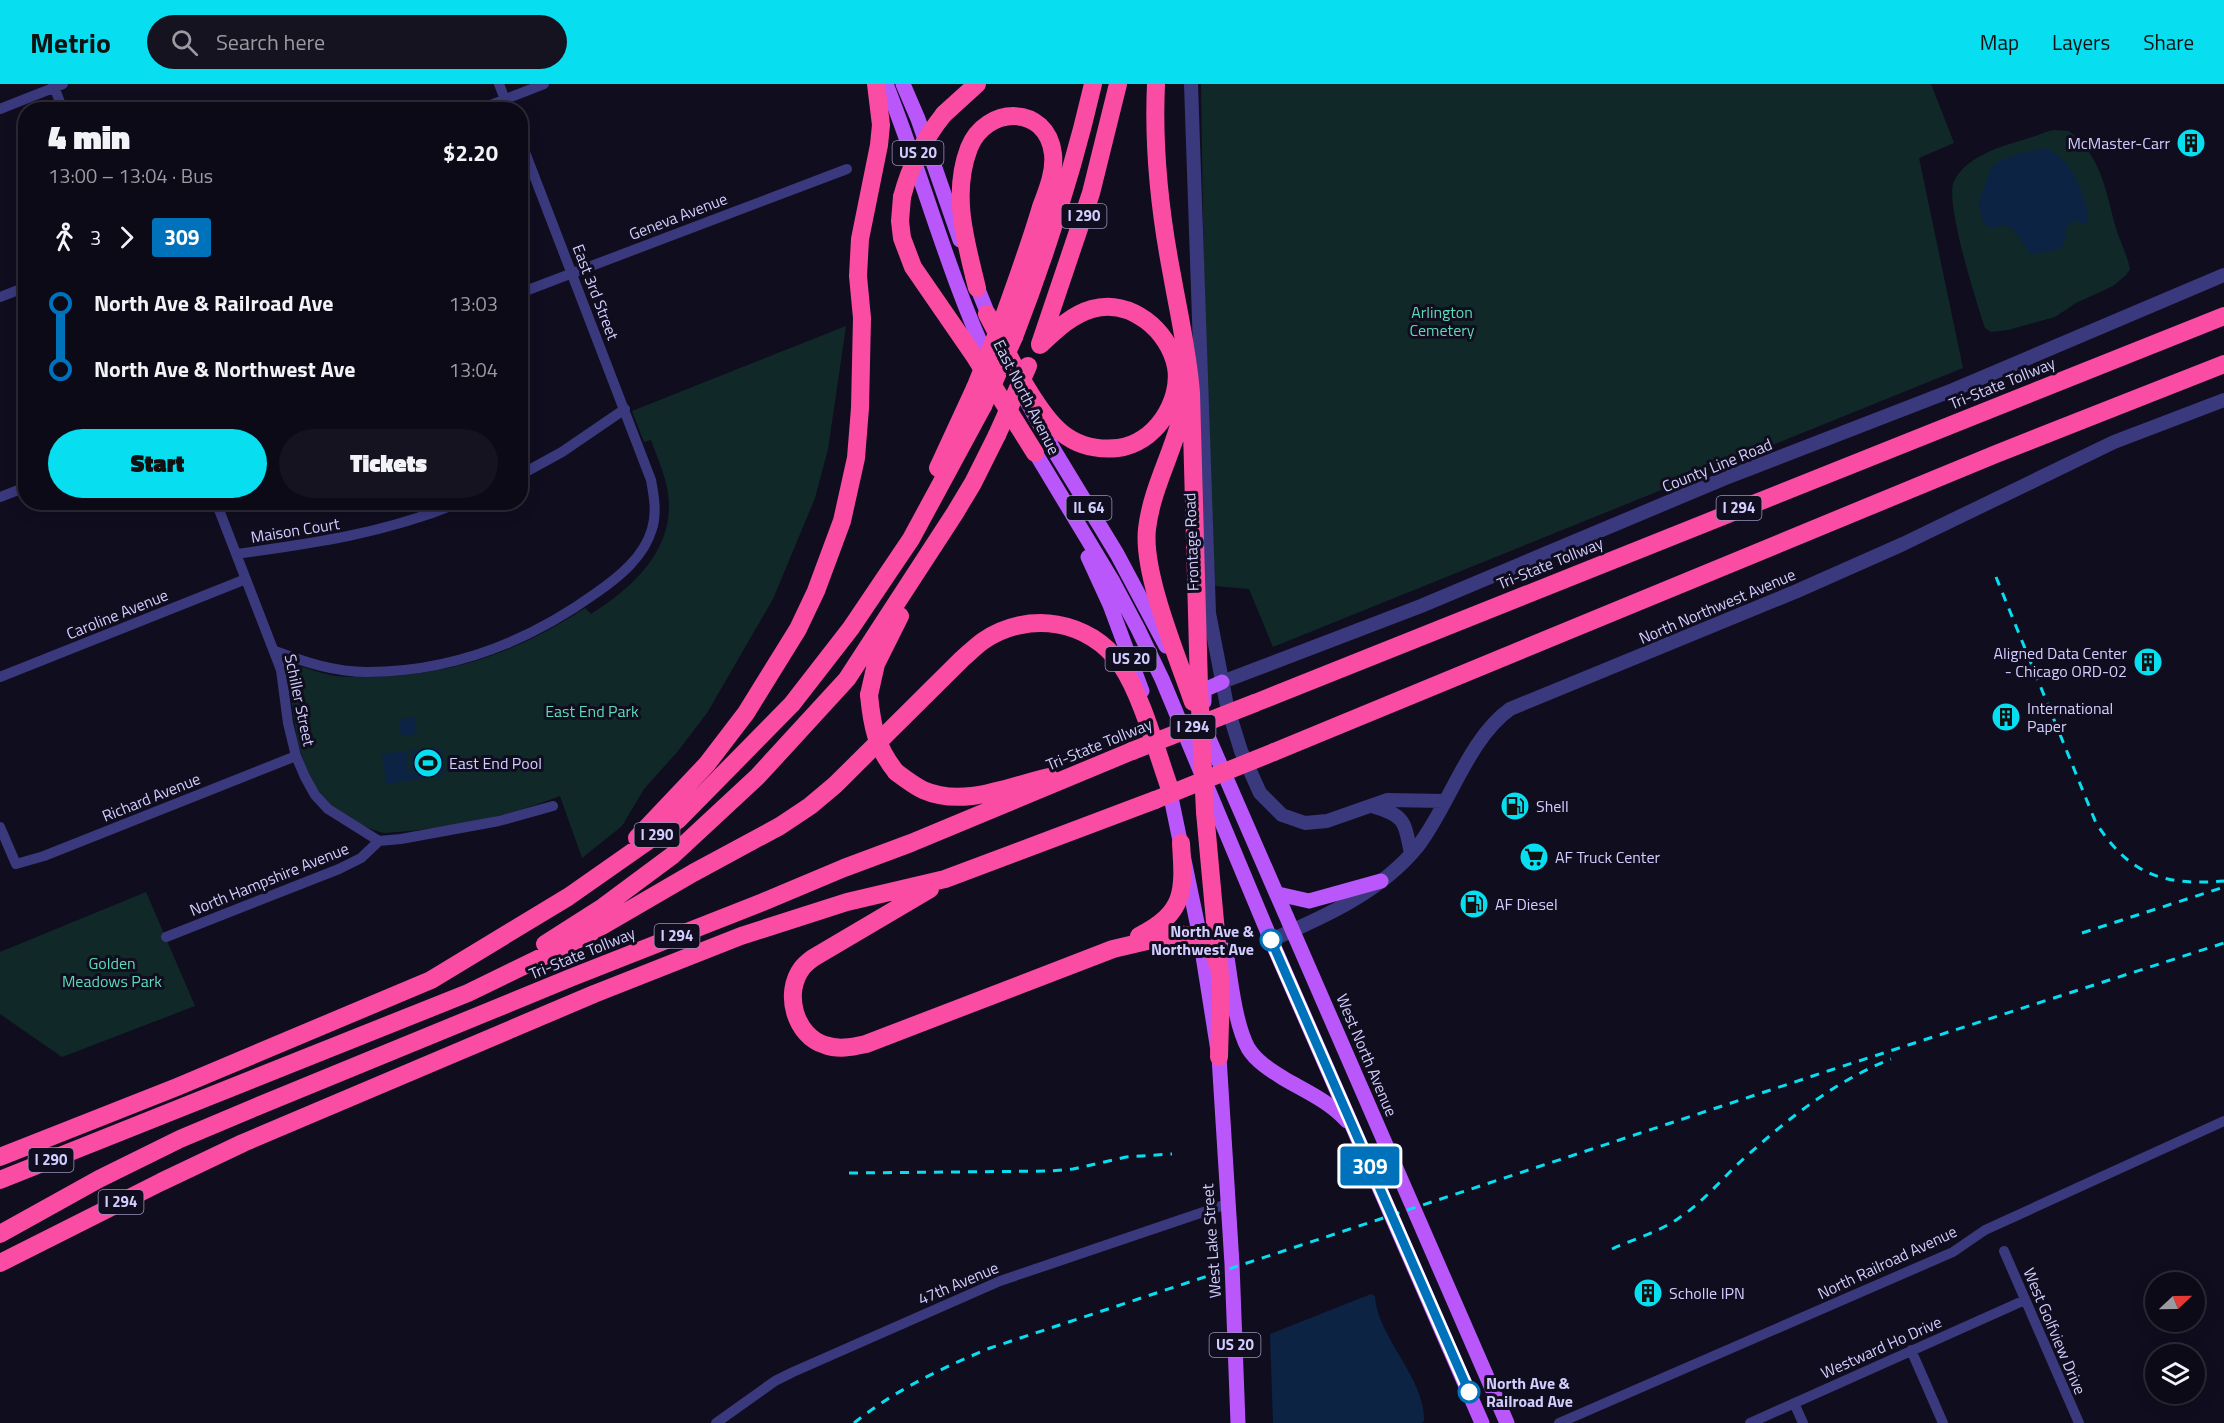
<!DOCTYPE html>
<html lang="en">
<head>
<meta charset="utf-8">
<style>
  body { margin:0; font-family:"Titillium Web",sans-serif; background:#151320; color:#f1f3f6; height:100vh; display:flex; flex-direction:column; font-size:22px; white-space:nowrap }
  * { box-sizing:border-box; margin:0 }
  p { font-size:20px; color:#9a9aa1 }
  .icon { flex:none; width:33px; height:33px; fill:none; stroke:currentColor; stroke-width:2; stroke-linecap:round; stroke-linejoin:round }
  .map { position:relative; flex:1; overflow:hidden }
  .sheet { position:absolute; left:18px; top:18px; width:510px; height:408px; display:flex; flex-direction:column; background:#0c0a17; border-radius:24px; box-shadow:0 3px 15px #0003,0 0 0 2px #2c2b36 }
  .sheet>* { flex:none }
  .badge { padding:0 12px; border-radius:4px; font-size:21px; line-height:39px }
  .needle { width:39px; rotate:68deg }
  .fabs { position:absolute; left:2145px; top:1188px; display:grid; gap:12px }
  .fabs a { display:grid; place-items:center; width:60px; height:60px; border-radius:50%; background:#0c0a17; box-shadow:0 3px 15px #0003,0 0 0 2px #2c2b36; font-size:30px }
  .map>.badge { position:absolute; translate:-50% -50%; box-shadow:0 0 0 3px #fff }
  .legs { display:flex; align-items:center; gap:9px; height:66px; padding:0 30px; font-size:20px }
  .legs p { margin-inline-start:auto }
  .summary { display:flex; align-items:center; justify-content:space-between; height:102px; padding:0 30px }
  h1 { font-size:33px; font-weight:800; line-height:45px }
  .action { display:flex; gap:12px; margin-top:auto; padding:12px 30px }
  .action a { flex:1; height:69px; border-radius:36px; background:#07def0; color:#111; font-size:24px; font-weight:800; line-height:69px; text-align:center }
  .action a+a { background:#151320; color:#f1f3f6 }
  ul { padding:0 30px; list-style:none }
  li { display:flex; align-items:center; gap:21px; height:66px; font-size:22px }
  li i { display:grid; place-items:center; width:9px; height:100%; margin:0 8px; background:currentColor }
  li i::after { content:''; width:15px; height:15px; margin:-8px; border:4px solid; border-radius:50%; background:#0c0a17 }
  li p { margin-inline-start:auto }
  li:first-child i { background:linear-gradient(#0000 50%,currentColor 0) }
  li:last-child i { background:linear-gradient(currentColor 50%,#0000 0) }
  header { display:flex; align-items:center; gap:36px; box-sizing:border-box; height:84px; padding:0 30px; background:#07def0; color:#111 }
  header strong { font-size:28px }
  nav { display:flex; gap:33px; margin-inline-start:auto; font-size:21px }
  .search { width:420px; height:54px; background:#151320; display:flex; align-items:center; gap:15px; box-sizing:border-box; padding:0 21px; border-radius:33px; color:#9a9aa1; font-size:22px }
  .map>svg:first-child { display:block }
  .green { fill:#102928 }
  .water { fill:#0d2343 }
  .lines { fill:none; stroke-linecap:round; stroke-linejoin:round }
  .minor { stroke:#3a397d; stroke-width:10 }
  .tertiary { stroke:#3a397d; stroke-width:14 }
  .primary { stroke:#b957fa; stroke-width:15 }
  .motorway { stroke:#fa4ca3; stroke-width:18 }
  .rail { stroke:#07def0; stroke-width:3; stroke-dasharray:9 8; stroke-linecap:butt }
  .motorway-bridge { stroke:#fa4ca3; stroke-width:18 }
  .line-1-casing { stroke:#fff; stroke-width:14 }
  .line-1 { stroke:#0072bc; stroke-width:9 }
  .stop-1-dot { fill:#fff; stroke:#0072bc; stroke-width:3 }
  .labels { text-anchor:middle; stroke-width:6; stroke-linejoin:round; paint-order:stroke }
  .shield { fill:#100d1f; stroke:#9793bb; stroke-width:1.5 }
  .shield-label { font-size:15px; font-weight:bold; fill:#d1cdfe }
  .poi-label { font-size:16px; fill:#d1cdfe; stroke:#100d1f; text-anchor:start }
  .street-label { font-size:16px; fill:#d1cdfe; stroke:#100d1f }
  .park-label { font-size:16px; fill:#5cdbb8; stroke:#100d1f }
  .stop-label { font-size:16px; font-weight:bold; fill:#d1cdfe; stroke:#100d1f; text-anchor:end }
</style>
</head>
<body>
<header>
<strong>Metrio</strong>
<div class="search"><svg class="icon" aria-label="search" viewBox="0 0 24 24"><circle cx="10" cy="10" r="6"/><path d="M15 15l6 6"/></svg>Search here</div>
<nav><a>Map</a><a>Layers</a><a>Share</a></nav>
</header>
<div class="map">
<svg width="2224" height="1339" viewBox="0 0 2224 1339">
  <rect width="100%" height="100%" fill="#100d1f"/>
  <path class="green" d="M1201,0H1931L1954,59L1919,74L1963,284L1273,563L1249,505L1215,502L1205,267Z
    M2054,46L2069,47C2100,70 2106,106 2115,141C2119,156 2127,170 2130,185L2126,191L2113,202L2076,219L2055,233L2008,246L1991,248L1985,244C1977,219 1944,118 1954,97C1969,69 2005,62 2032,53C2039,51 2046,47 2054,46Z
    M846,242L828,365L815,414L773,515L707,629L678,667L644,705L622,742L582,774L560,712C505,734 444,745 385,749C372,747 363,741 351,735C345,731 337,727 332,722C296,691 295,636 288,593V586L291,583C301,580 313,587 322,589C333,592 344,593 354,593C442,594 512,572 585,524L591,530C634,503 676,464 668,409C665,390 657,373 651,356L644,358L632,327Z
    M146,808L195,922L62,973L0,930V868Z"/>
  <path class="water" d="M2047,64C2073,78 2083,106 2089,134L2087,139L2083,140L2075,136C2063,142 2067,149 2064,160L2057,166L2032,170C2015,156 2019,133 1990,145L1983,138L1978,120L1991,84L2001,76L2017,70Z
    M415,633L417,650L401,652L399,635Z
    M437,663L442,667L445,688L442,692L386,700L382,670L406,667L409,689L413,688L410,666Z
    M1371,1210L1375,1212C1376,1251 1426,1295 1424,1337L1422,1339H1273L1270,1250Z"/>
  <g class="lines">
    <path class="minor" d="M53,0L63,26
      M499,0L509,26
      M0,25L63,0
      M478,26L544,0
      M520,209L847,85
      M0,213L26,203
      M520,391L562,368L625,325
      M0,413L26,403
      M216,418L281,586L288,639L296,672L305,693L315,711L328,725L379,757
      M236,470C316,459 386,449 461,418
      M275,567C305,578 334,588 367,588C451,588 528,558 596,509C619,493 644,473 652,445C657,429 654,412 651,396L520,55
      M0,593L246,495
      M0,743L16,780L44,772L296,672
      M166,853L339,785L361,774L379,757L401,755L499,737L553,722
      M2004,1167L2079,1339
      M1911,1266L1943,1339
      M1794,1319L1803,1339
      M716,1339L775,1297L793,1288L1000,1197L1227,1120
      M1559,1339L1953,1168L1985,1146L2224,1037
      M1750,1339L2025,1216"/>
    <path class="tertiary" d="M1191,0L1209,529L1227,622L1241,667L1260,709L1282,731L1305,739L1327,737L1387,716L1444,717
      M1222,598L1421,522L1723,395L1953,306L2224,191
      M1372,722C1406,732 1404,737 1411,769
      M1271,856C1324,833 1381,808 1418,762C1449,722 1468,655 1510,625L1797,507L1903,460L2114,358L2224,316"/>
    <path class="primary" d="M886,0C923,93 948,191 991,282
      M903,0L918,35L960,156
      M973,193L992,240
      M1025,314L1055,368L1117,470L1166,562
      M1030,360L1112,496L1138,545L1162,595L1271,856L1482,1339
      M1088,473L1110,521L1142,607
      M1204,618V606L1222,598
      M1203,641L1507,1339
      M1168,699L1200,853L1219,973L1232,1180L1238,1339
      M1278,810L1309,817L1381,797
      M1226,866C1230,893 1235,940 1248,964C1256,977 1270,986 1283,994C1305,1007 1329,1017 1347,1037"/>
    <path class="motorway" d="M1156,0C1153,64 1160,129 1172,191C1179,231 1188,269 1191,309L1199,603
      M944,30L977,0
      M902,113L900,137L902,154L913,183L975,273L1035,369
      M977,204C966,158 951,111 969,64C986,21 1047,20 1053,70C1055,88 1047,107 1041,123C1030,160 1017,196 1004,232
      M987,230C1004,262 1035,328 1062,349C1078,362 1098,366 1118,364C1154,360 1182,318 1176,283C1169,246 1130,214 1092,225C1071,231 1055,247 1040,261
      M1014,253C1046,170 1073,87 1093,0
      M1040,260L1091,109L1118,0
      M1185,318C1177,362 1152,401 1147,445C1142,490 1178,574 1193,618
      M938,384L975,304
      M869,611L876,580L900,532
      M1255,619L2224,232
      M1274,668L1996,370L2224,280
      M896,688C904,694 913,701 923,706C964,724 1009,702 1049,693
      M1205,728L1221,903L1219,973
      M637,754L707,680L746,629L798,545L816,507L842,437L856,374L860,324L862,234L858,192L860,155L879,61L881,41L876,0
      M930,805L813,874C809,877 805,880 802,884C783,909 795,952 825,961C839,966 852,963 866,960L1113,865L1177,850L1200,853L1213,868L1219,883
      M1139,852C1186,828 1184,807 1181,759
      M545,860L603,823L673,771L758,692L847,595L955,429L973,399L997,351
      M0,1073L177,1003L431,896L568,813L678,736L792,620L851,544L911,455L983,322
      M0,1096L468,909L583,853L693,789L780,742L810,722L835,701L962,575C969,569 976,562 983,557C1028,526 1090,536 1121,581C1142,612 1157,669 1170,705
      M0,1150L99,1095L180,1055L256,1023L570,894L763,818L844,784L911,759L1132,667
      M0,1179L161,1098L243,1059L594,910L741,852L847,818L945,795L1155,716"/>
    <path class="rail" d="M1996,493L2096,739C2130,791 2163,802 2224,797
      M2082,849L2224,803
      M849,1089L1051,1087L1073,1085L1126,1073L1172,1070
      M1612,1165C1634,1155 1659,1148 1679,1134C1702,1119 1720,1097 1740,1078C1785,1037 1833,998 1891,975
      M854,1339C895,1306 942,1284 990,1264L1831,986L2224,859"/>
    <path class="motorway-bridge" d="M902,113C910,82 924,55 944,30
      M975,304L1004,232
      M983,322L1014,253
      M997,351L1028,282
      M1199,603L1205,728
      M869,611C872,642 876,663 896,688
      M1132,667L1255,619
      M1155,716L1274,668"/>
  </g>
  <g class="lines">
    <g class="line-1-casing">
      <path id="line-1" d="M1271,856L1469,1308"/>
    </g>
    <use href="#line-1" class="line-1"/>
  </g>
  <defs>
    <g id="building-disc" transform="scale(1.5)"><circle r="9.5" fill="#07def0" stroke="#100d1f"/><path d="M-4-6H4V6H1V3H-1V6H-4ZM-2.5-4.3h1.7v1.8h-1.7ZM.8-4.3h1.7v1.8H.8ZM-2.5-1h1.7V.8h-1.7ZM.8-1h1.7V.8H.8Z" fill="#111"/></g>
    <g id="stadium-disc" transform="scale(1.5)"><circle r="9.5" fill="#07def0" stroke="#100d1f"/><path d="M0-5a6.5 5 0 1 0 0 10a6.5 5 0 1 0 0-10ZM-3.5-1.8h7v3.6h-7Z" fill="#111"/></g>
    <g id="fuel-disc" transform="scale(1.5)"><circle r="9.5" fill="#07def0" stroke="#100d1f"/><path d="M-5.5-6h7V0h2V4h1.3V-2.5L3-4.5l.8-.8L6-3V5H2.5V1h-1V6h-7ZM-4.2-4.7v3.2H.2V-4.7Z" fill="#111"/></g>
    <g id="supermarket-disc" transform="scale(1.5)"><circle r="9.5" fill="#07def0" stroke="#100d1f"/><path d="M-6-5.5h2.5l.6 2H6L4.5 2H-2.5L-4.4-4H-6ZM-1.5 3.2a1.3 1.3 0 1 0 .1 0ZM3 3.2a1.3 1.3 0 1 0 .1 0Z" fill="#111"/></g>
  </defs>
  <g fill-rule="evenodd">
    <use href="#building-disc" x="2191" y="59"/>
    <use href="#building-disc" x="2148" y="578"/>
    <use href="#building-disc" x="2006" y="633"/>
    <use href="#stadium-disc" x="428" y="679"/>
    <use href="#fuel-disc" x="1515" y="722"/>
    <use href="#supermarket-disc" x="1534" y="773"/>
    <use href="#fuel-disc" x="1474" y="820"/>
    <use href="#building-disc" x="1648" y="1209"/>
  </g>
  <g class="stop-1-dot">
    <circle cx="1271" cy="856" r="10"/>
    <circle cx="1469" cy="1308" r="10"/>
  </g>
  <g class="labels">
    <g class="shield">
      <rect x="892.5" y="57" width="51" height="24" rx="4.5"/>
      <rect x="1061.5" y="120" width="45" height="24" rx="4.5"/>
      <rect x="1066.5" y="412" width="45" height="24" rx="4.5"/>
      <rect x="1716.5" y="412" width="45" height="24" rx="4.5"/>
      <rect x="1105.5" y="563" width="51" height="24" rx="4.5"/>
      <rect x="1170.5" y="631" width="45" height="24" rx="4.5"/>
      <rect x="634.5" y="739" width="45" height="24" rx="4.5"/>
      <rect x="654.5" y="840" width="45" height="24" rx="4.5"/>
      <rect x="28.5" y="1064" width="45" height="24" rx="4.5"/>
      <rect x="98.5" y="1106" width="45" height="24" rx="4.5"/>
      <rect x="1209.5" y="1249" width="51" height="24" rx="4.5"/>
    </g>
    <g class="shield-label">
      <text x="918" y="74">US 20</text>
      <text x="1084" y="137">I 290</text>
      <text x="1089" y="429">IL 64</text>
      <text x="1739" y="429">I 294</text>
      <text x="1131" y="580">US 20</text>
      <text x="1193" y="648">I 294</text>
      <text x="657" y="756">I 290</text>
      <text x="677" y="857">I 294</text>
      <text x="51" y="1081">I 290</text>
      <text x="121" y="1123">I 294</text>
      <text x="1235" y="1266">US 20</text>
    </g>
    <g class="poi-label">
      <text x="2170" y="65" text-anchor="end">McMaster-Carr</text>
      <text x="2127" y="575" text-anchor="end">Aligned Data Center<tspan x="2127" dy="18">- Chicago ORD-02</tspan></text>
      <text x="2027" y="630">International<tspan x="2027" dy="18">Paper</tspan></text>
      <text x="449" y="685">East End Pool</text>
      <text x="1536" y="728">Shell</text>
      <text x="1555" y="779">AF Truck Center</text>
      <text x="1495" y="826">AF Diesel</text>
      <text x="1669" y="1215">Scholle IPN</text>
    </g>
    <g class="street-label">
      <text transform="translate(678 132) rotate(-21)" y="6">Geneva Avenue</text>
      <text transform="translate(596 208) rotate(69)" y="6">East 3rd Street</text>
      <text transform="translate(2002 299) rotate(-22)" y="6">Tri-State Tollway</text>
      <text transform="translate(1027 313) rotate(63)" y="6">East North Avenue</text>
      <text transform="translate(1717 381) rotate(-22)" y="6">County Line Road</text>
      <text transform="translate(295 446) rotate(-9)" y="6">Maison Court</text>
      <text transform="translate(1191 458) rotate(-92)" y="6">Frontage Road</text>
      <text transform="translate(1550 479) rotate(-22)" y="6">Tri-State Tollway</text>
      <text transform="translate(1717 522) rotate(-23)" y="6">North Northwest Avenue</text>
      <text transform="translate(117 530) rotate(-22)" y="6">Caroline Avenue</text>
      <text transform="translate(300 616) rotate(78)" y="6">Schiller Street</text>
      <text transform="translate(1099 660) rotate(-22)" y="6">Tri-State Tollway</text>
      <text transform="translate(151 713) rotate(-22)" y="6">Richard Avenue</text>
      <text transform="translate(269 795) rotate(-22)" y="6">North Hampshire Avenue</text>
      <text transform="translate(582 869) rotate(-22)" y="6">Tri-State Tollway</text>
      <text transform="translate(1367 971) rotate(67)" y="6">West North Avenue</text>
      <text transform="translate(1211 1157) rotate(-94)" y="6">West Lake Street</text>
      <text transform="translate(1887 1178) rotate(-25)" y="6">North Railroad Avenue</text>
      <text transform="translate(958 1199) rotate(-23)" y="6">47th Avenue</text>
      <text transform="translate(2055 1247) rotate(67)" y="6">West Golfview Drive</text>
      <text transform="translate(1881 1263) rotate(-24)" y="6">Westward Ho Drive</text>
    </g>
    <g class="park-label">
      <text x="1442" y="234">Arlington<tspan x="1442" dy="18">Cemetery</tspan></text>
      <text x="592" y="633">East End Park</text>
      <text x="112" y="885">Golden<tspan x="112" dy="18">Meadows Park</tspan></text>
    </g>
    <g class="stop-label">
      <text x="1254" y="853">North Ave &amp;<tspan x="1254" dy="18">Northwest Ave</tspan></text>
      <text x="1486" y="1305" text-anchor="start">North Ave &amp;<tspan x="1486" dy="18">Railroad Ave</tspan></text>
    </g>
  </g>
</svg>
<div class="fabs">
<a><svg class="needle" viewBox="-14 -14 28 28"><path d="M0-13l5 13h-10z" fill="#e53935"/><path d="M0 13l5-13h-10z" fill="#9a9aa1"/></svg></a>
<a><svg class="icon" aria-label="layers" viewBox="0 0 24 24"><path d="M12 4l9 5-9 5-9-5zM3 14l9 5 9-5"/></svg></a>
</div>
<b class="badge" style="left:1370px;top:1082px;background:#0072bc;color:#fff">309</b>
<section class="sheet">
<div class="summary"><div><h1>4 min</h1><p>13:00 – 13:04 · Bus</p></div><b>$2.20</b></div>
<div class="legs"><svg class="icon" aria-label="walk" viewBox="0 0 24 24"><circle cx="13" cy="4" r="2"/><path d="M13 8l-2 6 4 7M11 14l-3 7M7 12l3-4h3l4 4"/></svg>3<svg class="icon" aria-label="forward" viewBox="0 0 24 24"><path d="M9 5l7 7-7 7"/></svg><b class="badge" style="background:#0072bc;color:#fff">309</b></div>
<ul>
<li><i style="color:#0072bc"></i><b>North Ave &amp; Railroad Ave</b><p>13:03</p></li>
<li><i style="color:#0072bc"></i><b>North Ave &amp; Northwest Ave</b><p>13:04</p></li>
</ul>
<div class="action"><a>Start</a><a>Tickets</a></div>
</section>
</div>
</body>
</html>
